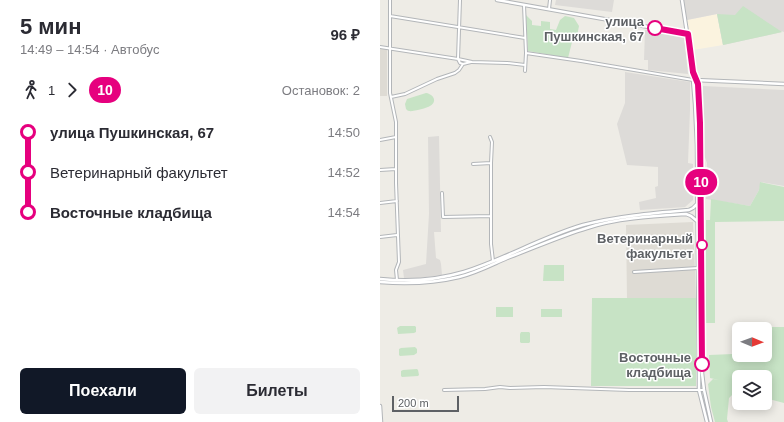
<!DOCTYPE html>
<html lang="ru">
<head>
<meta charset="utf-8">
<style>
  body { margin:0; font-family:Helvetica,sans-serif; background:#f2f2f3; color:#2b2b33; height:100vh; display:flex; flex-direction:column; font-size:15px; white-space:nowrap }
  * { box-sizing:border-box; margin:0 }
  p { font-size:13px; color:#7c7c81 }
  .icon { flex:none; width:22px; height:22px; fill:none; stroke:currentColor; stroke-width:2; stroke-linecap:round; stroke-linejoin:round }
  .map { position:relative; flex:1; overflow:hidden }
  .panel { display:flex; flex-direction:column; background:#fff; width:380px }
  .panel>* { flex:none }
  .badge { padding:0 8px; border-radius:13px; font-size:14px; line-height:26px }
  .needle { width:26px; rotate:91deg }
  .buttons { position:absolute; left:352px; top:322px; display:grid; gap:8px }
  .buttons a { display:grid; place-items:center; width:40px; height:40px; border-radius:6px; background:#fff; box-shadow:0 2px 10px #0003; font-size:20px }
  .scale { position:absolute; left:12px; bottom:10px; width:67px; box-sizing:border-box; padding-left:4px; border:2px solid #5e6165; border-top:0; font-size:11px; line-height:14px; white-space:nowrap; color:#5e6165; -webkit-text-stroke:3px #fff; paint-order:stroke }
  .map>.badge { position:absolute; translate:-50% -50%; box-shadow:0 0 0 2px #fff }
  .legs { display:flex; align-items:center; gap:6px; height:44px; padding:0 20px; font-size:13px }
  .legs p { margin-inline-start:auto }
  .head { display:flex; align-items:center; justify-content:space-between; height:68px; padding:0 20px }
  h1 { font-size:22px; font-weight:700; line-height:30px }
  .button { display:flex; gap:8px; margin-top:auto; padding:8px 20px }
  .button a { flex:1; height:46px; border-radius:6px; background:#111827; color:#fff; font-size:16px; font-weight:700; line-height:46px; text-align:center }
  .button a+a { background:#f2f2f3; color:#2b2b33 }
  ul { padding:0 20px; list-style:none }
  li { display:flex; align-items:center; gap:14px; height:40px; font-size:15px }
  li i { display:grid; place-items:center; width:6px; height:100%; margin:0 5px; background:currentColor }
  li i::after { content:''; width:10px; height:10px; margin:-5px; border:3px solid; border-radius:50%; background:#fff }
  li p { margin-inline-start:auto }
  li:first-child i { background:linear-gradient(#0000 50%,currentColor 0) }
  li:last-child i { background:linear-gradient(currentColor 50%,#0000 0) }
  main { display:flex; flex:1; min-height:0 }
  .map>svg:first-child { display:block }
  .commercial { fill:#fbf3df }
  .industrial { fill:#dddbd8 }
  .education { fill:#dedbd4 }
  .green { fill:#c7e3c5; fill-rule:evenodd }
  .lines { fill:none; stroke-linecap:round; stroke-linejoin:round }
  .minor-casing { stroke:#b3b6b9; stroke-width:4 }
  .tertiary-casing { stroke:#b3b6b9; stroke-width:4.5 }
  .secondary-casing { stroke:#b2b5b9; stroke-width:4.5 }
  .minor { stroke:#fff; stroke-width:2 }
  .tertiary { stroke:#fff; stroke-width:2.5 }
  .secondary { stroke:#fff; stroke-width:2.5 }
  .line-1-casing { stroke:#fff; stroke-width:9 }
  .line-1 { stroke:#e6007e; stroke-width:6 }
  .stop-1-dot { fill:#fff; stroke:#e6007e; stroke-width:2 }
  .labels { text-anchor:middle; stroke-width:3; stroke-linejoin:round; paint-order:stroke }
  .stop-label { font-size:13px; font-weight:bold; fill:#5e6165; stroke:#fff; text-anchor:end }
</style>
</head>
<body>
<main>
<section class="panel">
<div class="head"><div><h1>5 мин</h1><p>14:49 – 14:54 · Автобус</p></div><b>96 ₽</b></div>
<div class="legs"><svg class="icon" aria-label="walk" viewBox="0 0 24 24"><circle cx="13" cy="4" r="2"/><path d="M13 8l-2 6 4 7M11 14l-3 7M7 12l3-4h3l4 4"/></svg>1<svg class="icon" aria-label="forward" viewBox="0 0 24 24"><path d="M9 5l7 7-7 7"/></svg><b class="badge" style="background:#e6007e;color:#fff">10</b><p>Остановок: 2</p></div>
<ul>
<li><i style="color:#e6007e"></i><b>улица Пушкинская, 67</b><p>14:50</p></li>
<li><i style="color:#e6007e"></i><span>Ветеринарный факультет</span><p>14:52</p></li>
<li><i style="color:#e6007e"></i><b>Восточные кладбища</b><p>14:54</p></li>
</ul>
<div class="button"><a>Поехали</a><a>Билеты</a></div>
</section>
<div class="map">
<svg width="404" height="422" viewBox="0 0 404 422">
  <rect width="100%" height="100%" fill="#eeece6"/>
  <path class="commercial" d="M337,14L343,45L313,50L307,20Z"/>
  <path class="industrial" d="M176,0H234L232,12L175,5Z
    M304,0H404V32L401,31L402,32L343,45L337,14L307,20Z
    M265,30L304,35L308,74L268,70V60H264Z
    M245,72L310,82V110L308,163L313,164V200L305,207L260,210L259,202L276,198L275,187L278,186V167L247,165L237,124L245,103Z
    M323,86L404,90V186L381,182L379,190L370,206L326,199L327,163L324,155Z
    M59,136L61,232H54L56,258L60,260L61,264L62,275L38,278H24L23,270L46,264L49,214L48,137Z"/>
  <path class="education" d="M0,49H6L7,50V96H0Z
    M313,222L316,298H247L246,225Z"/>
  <path class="green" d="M363,6L402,32L343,45L337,14L355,15Z
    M146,15L152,21V25L161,26V21L170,22V29L176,30L180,20L185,16L194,18L199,26L196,41L192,42L188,58L148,51Z
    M46,93C53,94 58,101 50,106C47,108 32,112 29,111C28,111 27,110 26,109L25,104L27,99Z
    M380,182L404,187V221L335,222V323H326V220H330L331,199L370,206L379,190Z
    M164,265H184V281H163Z
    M212,298H316V386H211Z
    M116,307H133V317H116Z
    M161,309H182V317H161Z
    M20,326H35L36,327V332L34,333L18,334L17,328Z
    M355,327H404V403L385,398V377H359V393L355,392L349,398L347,419L348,422H335L331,407L328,384L333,379L339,380L330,378L329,355L353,354ZM359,329H385V355H359Z
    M141,332H149L150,333V342L149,343H141L140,342V334Z
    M35,347L37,349V353L34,355L20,356L19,355V349L21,348Z
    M37,369L38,370L39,375L38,376L22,377L21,376V371L23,370Z"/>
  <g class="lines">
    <g class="minor-casing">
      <path id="minor" d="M10,0V93L16,122V183L19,262L16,270L17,280
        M80,0L78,59L80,63L83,64
        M144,5L146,53L145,71
        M169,9L170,0
        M10,16L145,38
        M0,47L78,59L92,62L127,63L145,65
        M146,53L201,61L313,80
        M11,97L25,94L57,79L75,73L79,70L83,64L91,62
        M110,137L112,142L111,163
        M0,140L16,137
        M93,164L111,163V244L113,261
        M0,170L16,169
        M62,193L63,217L111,216
        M0,203L17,201
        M0,237L17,235
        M254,272L318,268
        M64,390L105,389L120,387L130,388L164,387L249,390H324"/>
    </g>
    <g class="tertiary-casing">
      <path id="tertiary" d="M117,0L308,34
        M315,80L404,84
        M0,406L1,422"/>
    </g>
    <g class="secondary-casing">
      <path id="secondary" d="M302,0L313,72V80L315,104L317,145L319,378V390L327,422
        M313,73L318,84L320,123L322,373L324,390L331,422
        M0,279C28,282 57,280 84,272C125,259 162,237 203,225C237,216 274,213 309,210L313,208L317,204
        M0,282C26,284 54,283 79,277C96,273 111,265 127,258C154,248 180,236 207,228C237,218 275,216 306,214L311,216L317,221"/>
    </g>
    <use href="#minor" class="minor"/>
    <use href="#tertiary" class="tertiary"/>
    <use href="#secondary" class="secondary"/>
  </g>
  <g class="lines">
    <g class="line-1-casing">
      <path id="line-1" d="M275,28L308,34L313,72L318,84L320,123L322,364"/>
    </g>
    <use href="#line-1" class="line-1"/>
  </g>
  <g class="stop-1-dot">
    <circle cx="275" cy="28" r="7"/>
    <circle cx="322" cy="245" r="5"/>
    <circle cx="322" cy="364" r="7"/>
  </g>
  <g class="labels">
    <g class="stop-label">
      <text x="264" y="26">улица<tspan x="264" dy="15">Пушкинская, 67</tspan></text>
      <text x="313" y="243">Ветеринарный<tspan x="313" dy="15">факультет</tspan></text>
      <text x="311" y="362">Восточные<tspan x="311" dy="15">кладбища</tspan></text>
    </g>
  </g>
</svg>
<div class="buttons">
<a><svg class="needle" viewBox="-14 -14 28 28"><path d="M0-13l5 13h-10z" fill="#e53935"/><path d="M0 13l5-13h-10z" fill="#7c7c81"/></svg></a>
<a><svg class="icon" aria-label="layers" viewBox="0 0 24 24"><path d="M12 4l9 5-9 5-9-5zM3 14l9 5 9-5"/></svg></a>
</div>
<div class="scale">200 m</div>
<b class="badge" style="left:321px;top:182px;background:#e6007e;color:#fff">10</b>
</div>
</main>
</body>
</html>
